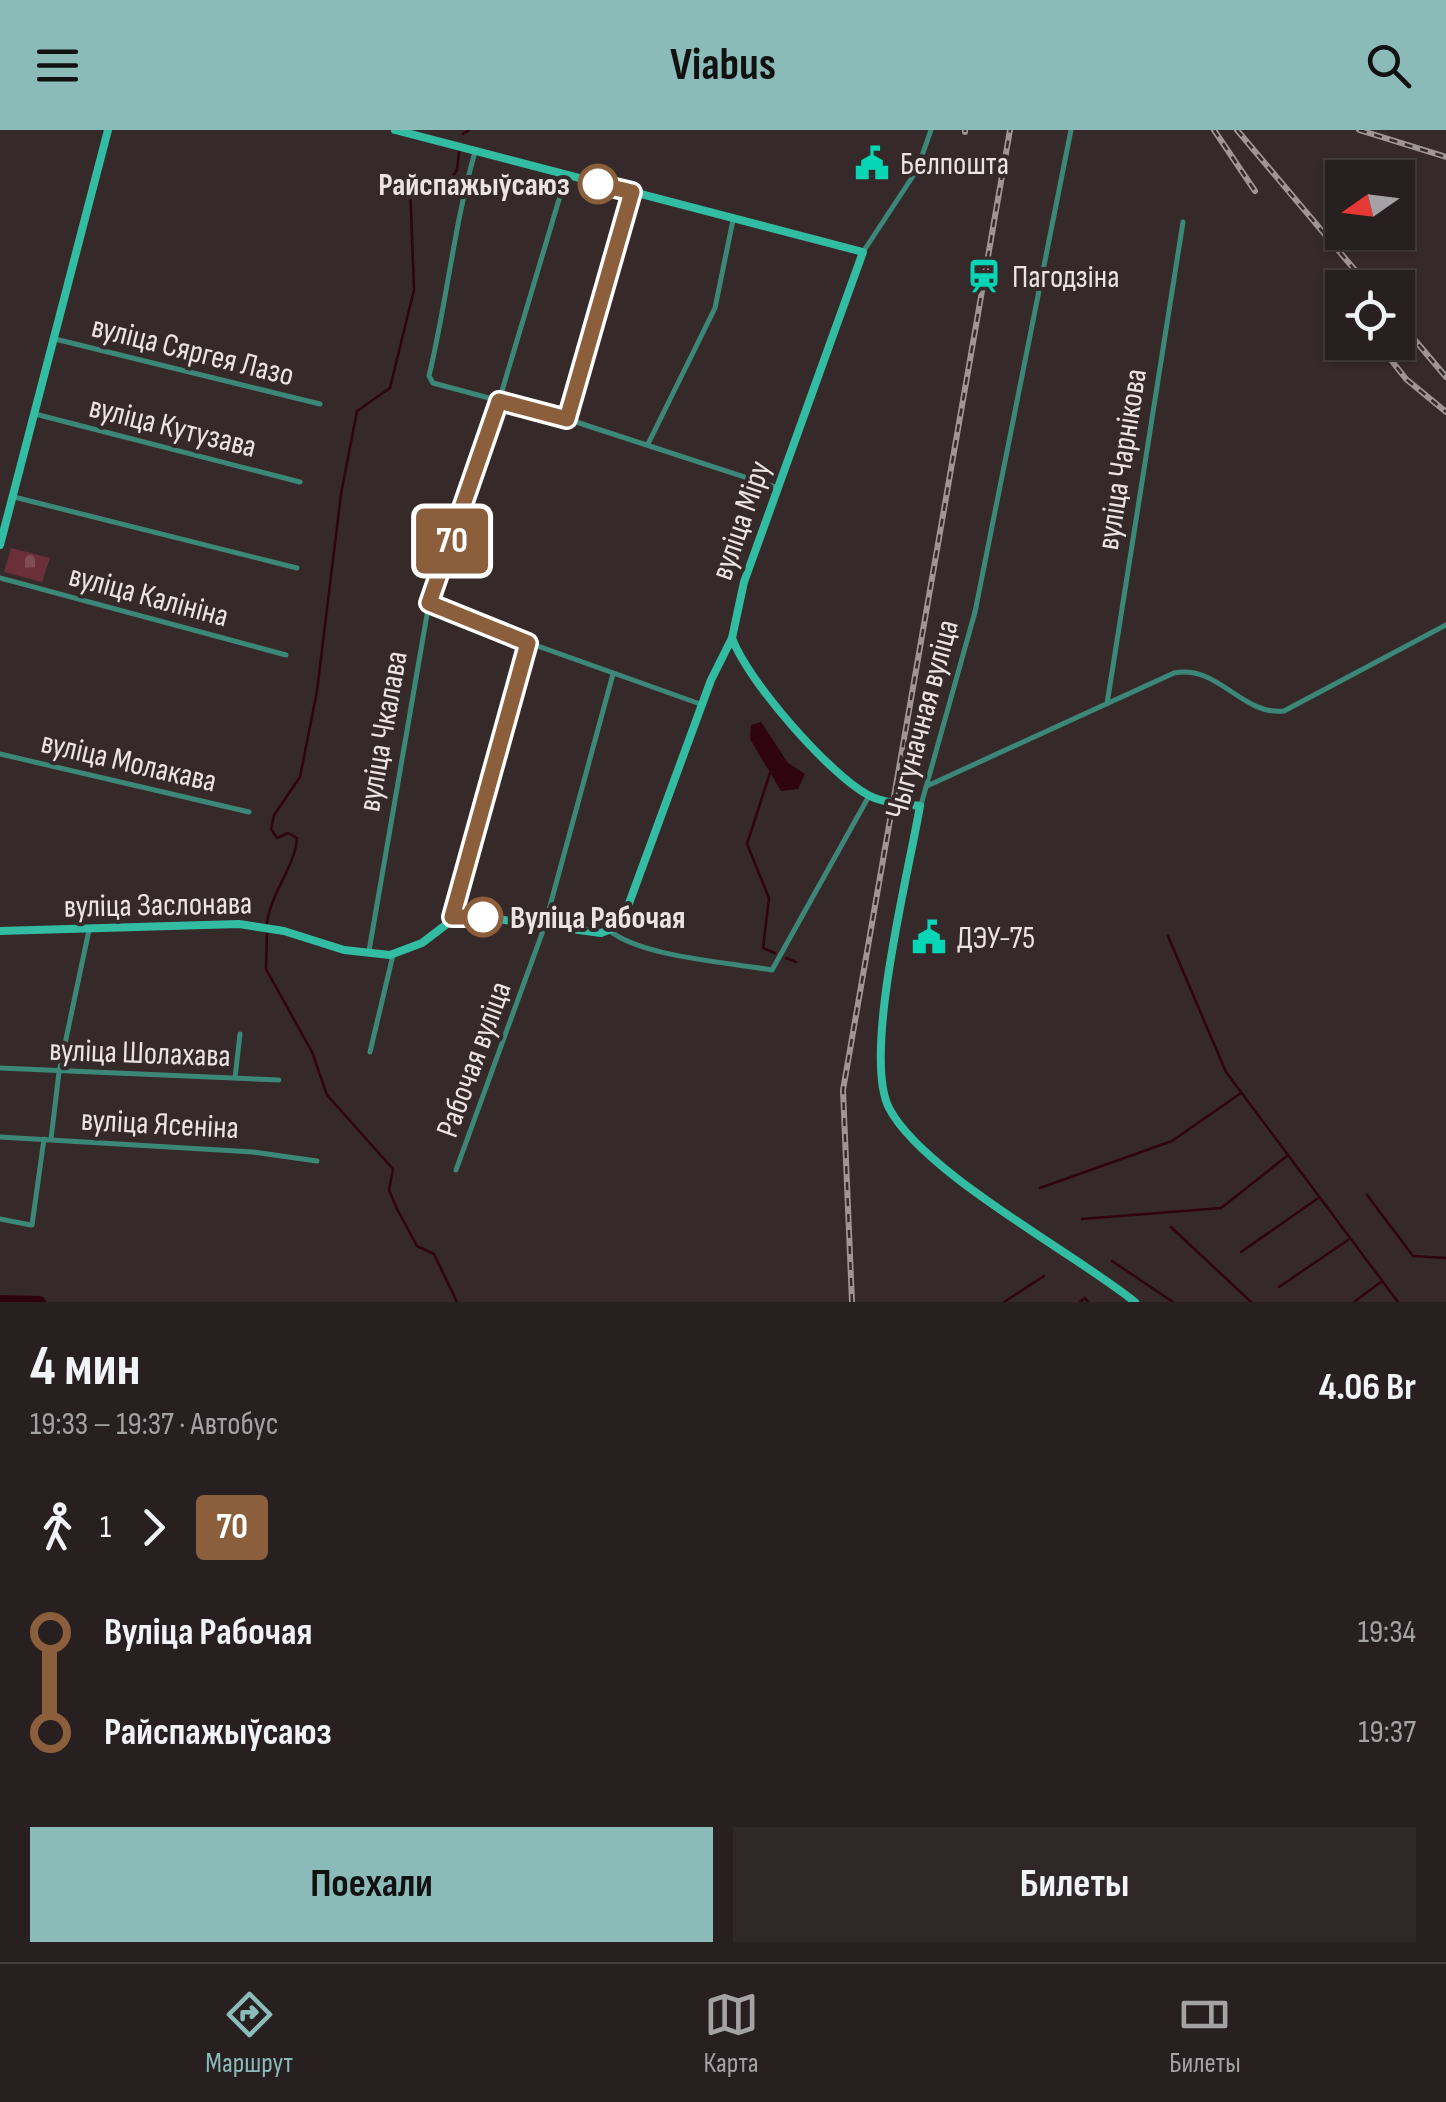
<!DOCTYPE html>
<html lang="ru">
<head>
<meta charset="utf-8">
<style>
  body { margin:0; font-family:"Sofia Sans Condensed",sans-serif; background:#302729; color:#f1f3f6; height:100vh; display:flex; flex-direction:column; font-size:38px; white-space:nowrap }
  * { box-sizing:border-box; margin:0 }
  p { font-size:32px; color:#a5a2a5 }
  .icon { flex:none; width:55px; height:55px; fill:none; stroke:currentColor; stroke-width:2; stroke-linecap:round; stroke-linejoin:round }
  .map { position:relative; height:1172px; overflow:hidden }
  .side { display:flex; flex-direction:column; background:#281f20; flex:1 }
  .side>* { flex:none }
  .badge { padding:0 20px; border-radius:8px; font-size:35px; line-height:65px }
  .needle { width:65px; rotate:256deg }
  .controls { position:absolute; left:1325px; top:30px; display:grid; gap:20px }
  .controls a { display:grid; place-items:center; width:90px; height:90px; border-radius:0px; background:#281f20; box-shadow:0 2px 8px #0004,0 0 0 2px #443d3e; font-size:50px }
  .map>.badge { position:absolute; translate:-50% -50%; box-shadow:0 0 0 5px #fff }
  .legs { display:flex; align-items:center; gap:15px; height:110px; padding:0 30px; font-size:32px }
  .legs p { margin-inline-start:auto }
  .overview { display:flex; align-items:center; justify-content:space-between; height:170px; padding:0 30px }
  h1 { font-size:55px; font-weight:700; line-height:75px }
  .cta { display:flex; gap:20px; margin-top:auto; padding:20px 30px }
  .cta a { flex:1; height:115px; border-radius:0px; background:#8bbbb9; color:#111; font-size:40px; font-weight:700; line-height:115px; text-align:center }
  .cta a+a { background:#302729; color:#f1f3f6 }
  ul { padding:0 30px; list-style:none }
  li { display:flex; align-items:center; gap:35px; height:100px; font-size:38px }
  li i { display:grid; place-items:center; width:15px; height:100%; margin:0 12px; background:currentColor }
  li i::after { content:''; width:25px; height:25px; margin:-12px; border:8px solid; border-radius:50%; background:#281f20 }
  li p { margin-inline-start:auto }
  li:first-child i { background:linear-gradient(#0000 50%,currentColor 0) }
  li:last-child i { background:linear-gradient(currentColor 50%,#0000 0) }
  header { display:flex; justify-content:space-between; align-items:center; height:130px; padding:0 30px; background:#8bbbb9; color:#111; font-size:45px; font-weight:700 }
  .menu { display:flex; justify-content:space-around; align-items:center; height:140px; border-top:2px solid #443d3e; background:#281f20; font-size:28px; color:#a5a2a5 }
  .menu a { display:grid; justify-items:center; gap:5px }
  .menu .on { color:#8bbbb9 }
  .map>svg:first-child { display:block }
  .cemetery { fill:url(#cemetery-stones) }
  .water { fill:#2f040e }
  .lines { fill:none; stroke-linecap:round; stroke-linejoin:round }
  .stream { stroke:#2f040e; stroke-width:2.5 }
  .river { stroke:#2f040e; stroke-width:12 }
  .street { stroke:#3c8878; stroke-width:5 }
  .secondary { stroke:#32bca2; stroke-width:8 }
  .rail-casing { stroke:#9f9595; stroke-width:6 }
  .rail { stroke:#36292a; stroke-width:2.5; stroke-dasharray:8; stroke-linecap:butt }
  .line-1-casing { stroke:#fff; stroke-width:22 }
  .line-1 { stroke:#8b5e3c; stroke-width:15 }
  .stop-1-dot { fill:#fff; stroke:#8b5e3c; stroke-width:5 }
  .labels { text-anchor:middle; stroke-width:8; stroke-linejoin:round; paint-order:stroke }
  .poi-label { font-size:32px; fill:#ece3e3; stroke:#36292a; text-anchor:start }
  .stop-label { font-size:32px; font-weight:bold; fill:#ece3e3; stroke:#36292a; text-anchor:end }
  .street-label { font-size:32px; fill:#ece3e3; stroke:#36292a }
</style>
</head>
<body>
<header><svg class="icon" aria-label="menu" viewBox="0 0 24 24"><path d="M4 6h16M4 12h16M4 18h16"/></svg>Viabus<svg class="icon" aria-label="search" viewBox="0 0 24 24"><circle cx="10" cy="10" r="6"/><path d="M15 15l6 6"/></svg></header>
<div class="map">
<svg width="1446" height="1172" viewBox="0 0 1446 1172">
  <defs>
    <pattern id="cemetery-stones" width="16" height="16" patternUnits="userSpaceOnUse" patternTransform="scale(2.5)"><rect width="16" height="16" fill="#6a2f38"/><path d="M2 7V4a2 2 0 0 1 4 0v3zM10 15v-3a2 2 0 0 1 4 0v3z" fill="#7f4d55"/></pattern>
  </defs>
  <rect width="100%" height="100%" fill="#36292a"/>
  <path class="cemetery" d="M11,418L50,428L42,452L4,442Z"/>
  <path class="water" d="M761,592L788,633L805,644L798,659L781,661L750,609L751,595Z"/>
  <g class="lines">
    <path class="stream" d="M463,4L469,0
      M770,643L747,714L769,768L763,818L775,823
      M267,793C271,762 295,737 297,708L288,703L277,708L271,699L274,685L300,647L317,561L341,364L357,281L390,258L414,160L410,53L449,51L457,40L459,22
      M267,801L266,839L312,922L327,965L393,1039L389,1060L397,1079L417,1116L434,1124L457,1172
      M1168,806L1226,942L1398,1172
      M786,828L796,832
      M1040,1058L1172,1011L1241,963
      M1367,1065L1413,1126L1446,1128
      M1082,1089L1221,1078L1287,1026
      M1171,1097L1251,1172
      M1241,1122L1317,1069
      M1112,1131L1173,1172
      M1279,1157L1348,1110
      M1004,1172L1044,1146
      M1080,1172L1085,1168L1088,1172
      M1354,1172L1381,1152"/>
    <path class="river" d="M0,1171L40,1172"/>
    <path class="street" d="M475,22C454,95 447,171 429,246L433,253L567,289L778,358
      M863,122L917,40L931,0
      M55,209L320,274
      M35,284L300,352
      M567,289L632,62
      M648,314L715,178L733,90
      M14,367L297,438
      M0,448L286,525
      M429,473L454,486L703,575
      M1107,574L1183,92
      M0,624L249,682
      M927,656L1174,543C1218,534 1242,586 1284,581L1446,495
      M921,675L975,482L1071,0
      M452,787L528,513
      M610,801C643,827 727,832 772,840L869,666
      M369,821L429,473L499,271L566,46
      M370,922L393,825
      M0,938L279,950
      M235,948L240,904
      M0,1007L253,1022L317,1031
      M51,1009L59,942L89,800
      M456,1040L544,798L613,544
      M0,1089L31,1095
      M32,1095L44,1009"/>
    <path class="secondary" d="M0,415L108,0
      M732,508C747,550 828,643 868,665C883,673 904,674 920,676C909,741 862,925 889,978C923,1043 1073,1122 1135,1172
      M0,801L239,794L284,801L344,820L390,825L422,813L460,784L601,803L619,796L624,787L711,550L732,508L744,452L863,122L395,0"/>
    <g class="rail-casing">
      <path id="rail" d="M1214,0L1255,61
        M1237,0L1370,158
        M1359,0L1446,27
        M965,2V0
        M1398,190L1446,247
        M1377,212L1406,249L1446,282
        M852,1172L843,960L1010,0"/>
    </g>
    <use href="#rail" class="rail"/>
  </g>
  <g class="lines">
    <g class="line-1-casing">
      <path id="line-1" d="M483,787H452L528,513L429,473L499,271L567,289L632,62L598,54"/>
    </g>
    <use href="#line-1" class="line-1"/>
  </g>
  <defs>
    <g id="civic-bare" transform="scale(2.7)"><path d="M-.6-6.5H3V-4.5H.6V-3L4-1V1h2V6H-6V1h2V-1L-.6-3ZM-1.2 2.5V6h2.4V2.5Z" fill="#06d5b6" stroke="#36292a" stroke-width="2.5" paint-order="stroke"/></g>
    <g id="station-bare" transform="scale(2.7)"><path d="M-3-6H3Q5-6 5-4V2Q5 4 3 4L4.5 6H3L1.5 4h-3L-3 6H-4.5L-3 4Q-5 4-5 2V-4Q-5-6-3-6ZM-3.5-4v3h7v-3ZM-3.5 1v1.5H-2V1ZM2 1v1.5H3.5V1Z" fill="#06d5b6" stroke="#36292a" stroke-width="2.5" paint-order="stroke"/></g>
  </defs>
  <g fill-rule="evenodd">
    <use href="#civic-bare" x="872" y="33"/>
    <use href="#station-bare" x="984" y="146"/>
    <use href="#civic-bare" x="929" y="807"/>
  </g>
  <g class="stop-1-dot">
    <circle cx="598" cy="54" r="18"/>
    <circle cx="483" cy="787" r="18"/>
  </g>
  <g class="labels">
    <g class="poi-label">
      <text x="900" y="44">Белпошта</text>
      <text x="1012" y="157">Пагодзіна</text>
      <text x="957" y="818">ДЭУ-75</text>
    </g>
    <g class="stop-label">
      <text x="570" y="65">Райспажыўсаюз</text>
      <text x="510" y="798" text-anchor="start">Вуліца Рабочая</text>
    </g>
    <g class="street-label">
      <text transform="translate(193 220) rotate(14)" y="11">вуліца Сяргея Лазо</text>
      <text transform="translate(173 296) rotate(14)" y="11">вуліца Кутузава</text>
      <text transform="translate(1121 329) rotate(-81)" y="11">вуліца Чарнікова</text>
      <text transform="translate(740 390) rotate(-71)" y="11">вуліца Міру</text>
      <text transform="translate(149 465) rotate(15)" y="11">вуліца Калініна</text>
      <text transform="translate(921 589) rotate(-75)" y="11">Чыгуначная вуліца</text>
      <text transform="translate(382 601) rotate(-80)" y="11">вуліца Чкалава</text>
      <text transform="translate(129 631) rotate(13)" y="11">вуліца Молакава</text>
      <text transform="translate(158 774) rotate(-1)" y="11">вуліца Заслонава</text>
      <text transform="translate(140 922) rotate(2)" y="11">вуліца Шолахава</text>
      <text transform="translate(473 929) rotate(-70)" y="11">Рабочая вуліца</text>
      <text transform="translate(160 993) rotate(3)" y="11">вуліца Ясеніна</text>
    </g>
  </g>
</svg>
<div class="controls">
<a><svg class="needle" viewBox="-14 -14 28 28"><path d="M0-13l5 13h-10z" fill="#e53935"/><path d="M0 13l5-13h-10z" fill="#a5a2a5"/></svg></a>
<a><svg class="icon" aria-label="locate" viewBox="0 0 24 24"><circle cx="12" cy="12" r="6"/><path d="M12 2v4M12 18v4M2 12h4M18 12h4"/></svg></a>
</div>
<b class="badge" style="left:452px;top:411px;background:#8b5e3c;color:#fff">70</b>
</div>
<section class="side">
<div class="overview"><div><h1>4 мин</h1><p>19:33 – 19:37 · Автобус</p></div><b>4.06 Br</b></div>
<div class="legs"><svg class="icon" aria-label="walk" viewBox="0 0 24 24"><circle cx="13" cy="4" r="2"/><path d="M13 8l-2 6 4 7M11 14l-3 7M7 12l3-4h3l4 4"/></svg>1<svg class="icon" aria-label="forward" viewBox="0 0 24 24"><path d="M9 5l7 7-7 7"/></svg><b class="badge" style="background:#8b5e3c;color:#fff">70</b></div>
<ul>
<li><i style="color:#8b5e3c"></i><b>Вуліца Рабочая</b><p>19:34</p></li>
<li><i style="color:#8b5e3c"></i><b>Райспажыўсаюз</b><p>19:37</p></li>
</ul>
<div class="cta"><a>Поехали</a><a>Билеты</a></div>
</section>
<nav class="menu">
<a class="on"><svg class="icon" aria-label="directions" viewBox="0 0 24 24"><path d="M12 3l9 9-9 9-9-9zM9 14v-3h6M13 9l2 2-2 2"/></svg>Маршрут</a>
<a><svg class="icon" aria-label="map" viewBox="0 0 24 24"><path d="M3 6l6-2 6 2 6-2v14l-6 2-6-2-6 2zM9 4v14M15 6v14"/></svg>Карта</a>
<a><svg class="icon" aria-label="tickets" viewBox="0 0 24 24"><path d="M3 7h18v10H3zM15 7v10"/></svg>Билеты</a>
</nav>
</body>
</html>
